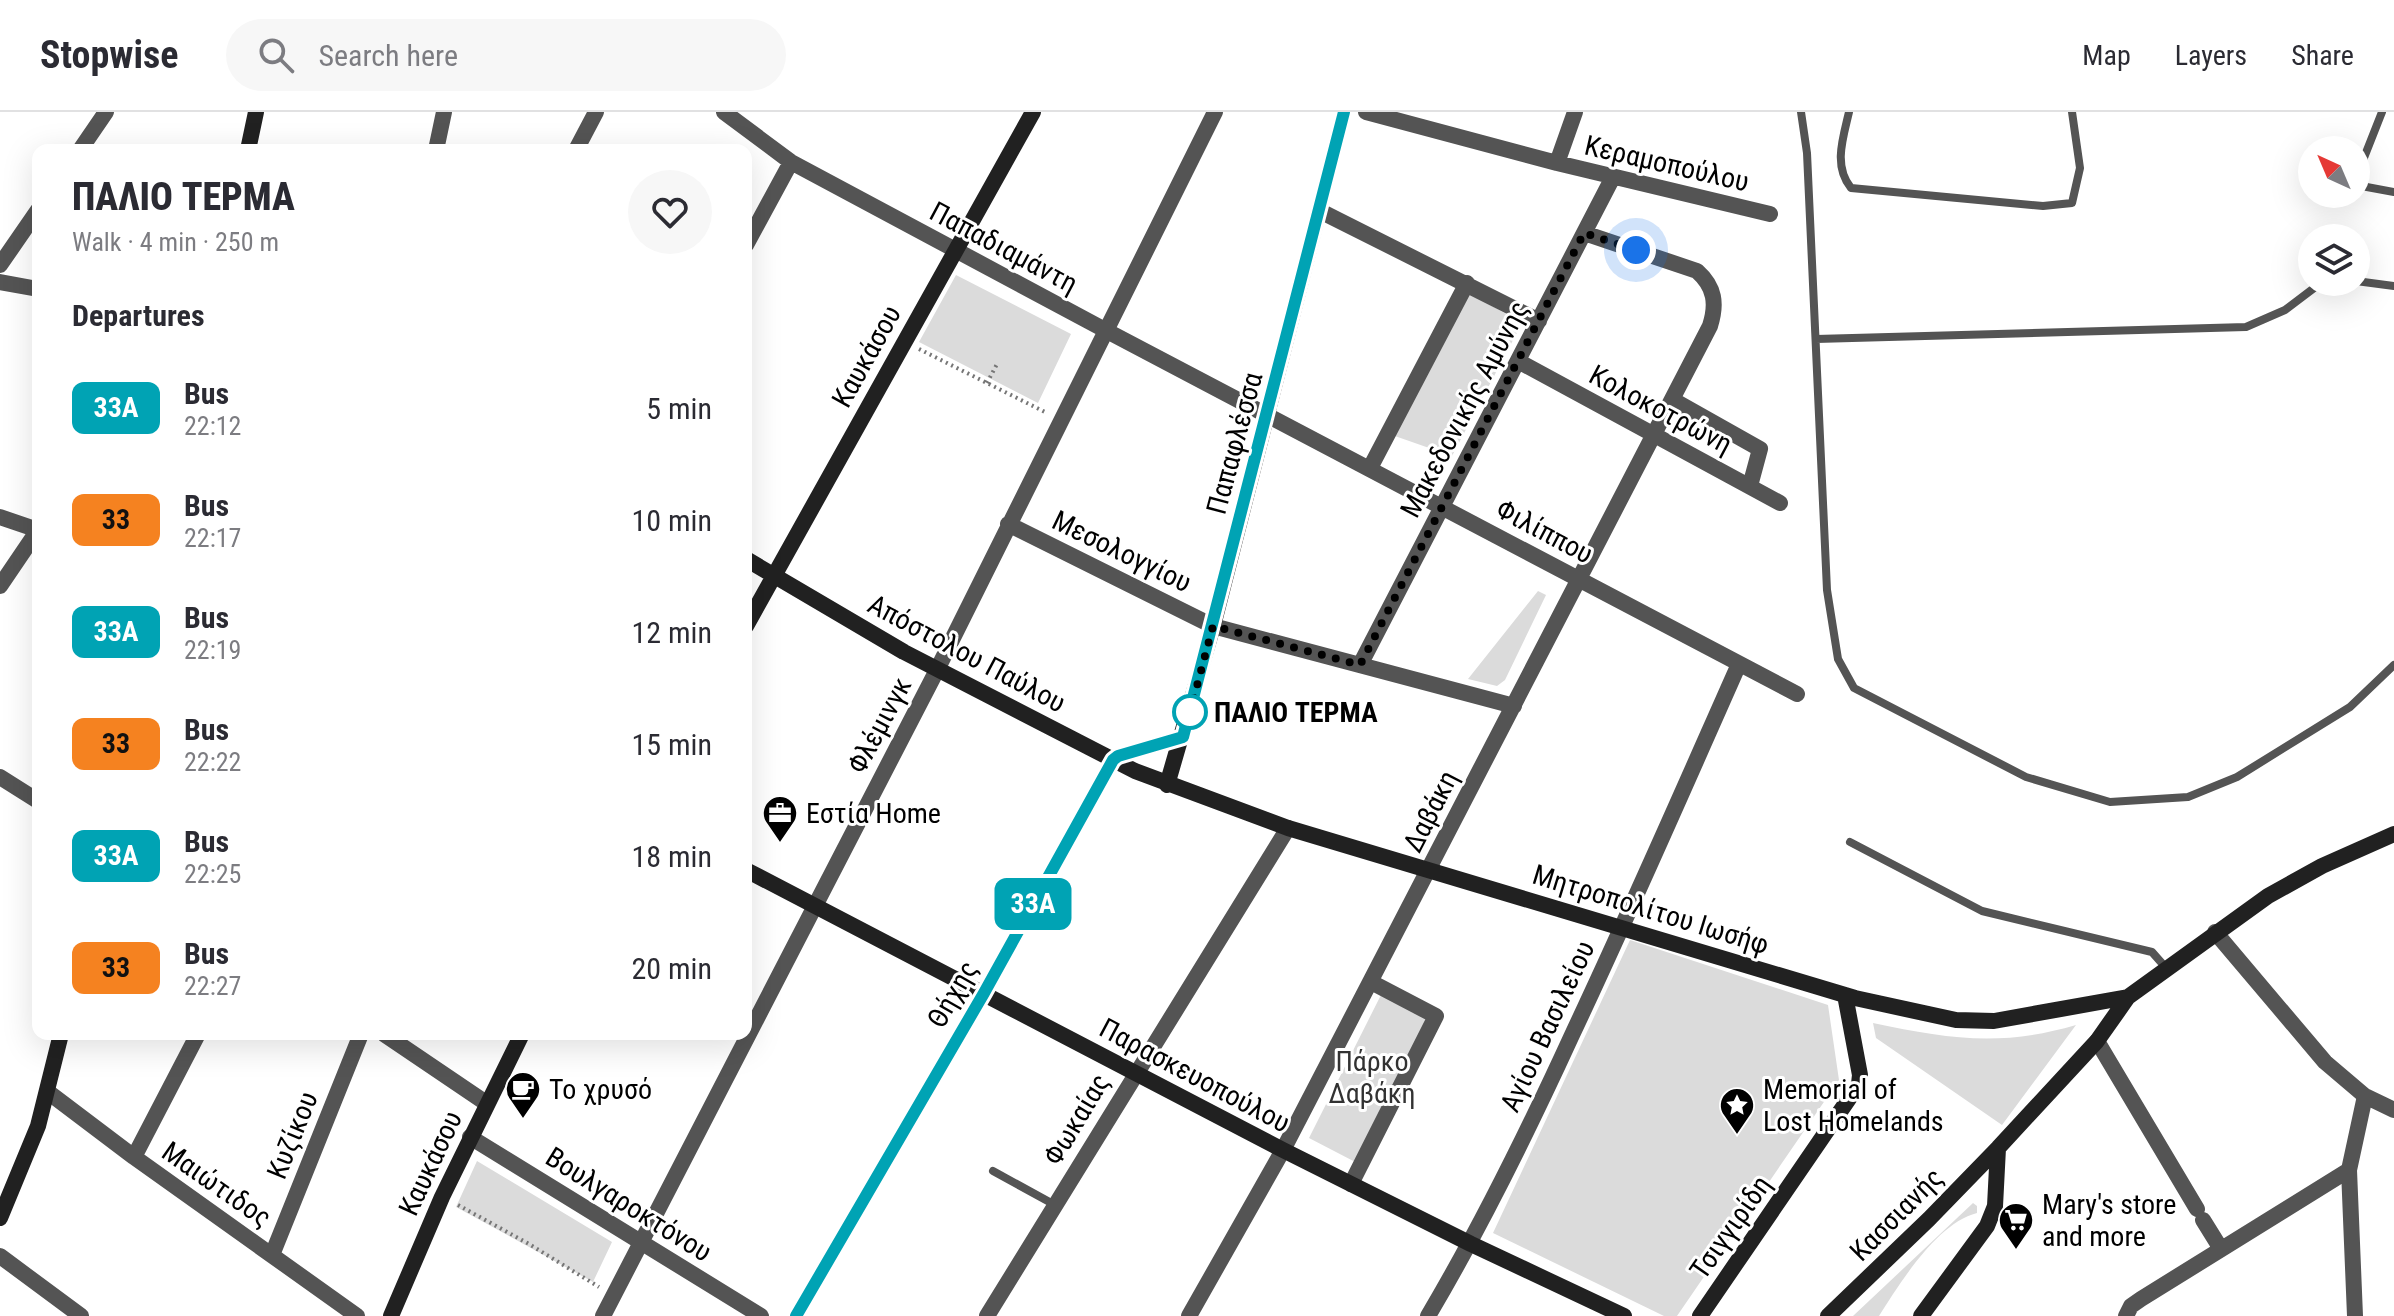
<!DOCTYPE html>
<html lang="en">
<head>
<meta charset="utf-8">
<style>
  body { margin:0; font-family:"Roboto Condensed",sans-serif; background:#f7f7f7; color:#2b2b33; height:100vh; display:flex; flex-direction:column; font-size:30px; white-space:nowrap }
  * { box-sizing:border-box; margin:0 }
  p { font-size:26px; color:#7c7c81 }
  .icon { flex:none; width:44px; height:44px; fill:none; stroke:currentColor; stroke-width:2; stroke-linecap:round; stroke-linejoin:round }
  .map { position:relative; flex:1; overflow:hidden }
  .sheet { position:absolute; left:32px; top:32px; width:720px; height:896px; display:flex; flex-direction:column; background:#fff; border-radius:16px; box-shadow:0 8px 32px #0002 }
  .sheet>* { flex:none }
  .badge { padding:0 16px; border-radius:12px; font-size:28px; line-height:52px }
  .needle { width:52px; rotate:316deg }
  .tools { position:absolute; left:2298px; top:24px; display:grid; gap:16px }
  .tools a { display:grid; place-items:center; width:72px; height:72px; border-radius:50%; background:#fff; box-shadow:0 8px 32px #0002; font-size:40px }
  .you { position:absolute; width:40px; height:40px; margin:-20px; border:6px solid #fff; border-radius:50%; background:#1a73e8; box-shadow:0 0 0 12px #1a73e833 }
  .map>.badge { position:absolute; translate:-50% -50%; box-shadow:0 0 0 4px #fff }
  h2 { padding:0 40px; font-size:30px; line-height:72px }
  .round { display:grid; place-items:center; flex:none; width:84px; height:84px; border-radius:42px; background:#f7f7f7 }
  .summary { display:flex; align-items:center; justify-content:space-between; height:136px; padding:0 40px }
  h1 { font-size:38px; font-weight:800; line-height:60px }
  ul { padding:0; list-style:none }
  li { display:flex; align-items:center; gap:24px; height:112px; padding:0 40px }
  li div { flex:1 }
  li b { display:block; font-size:30px }
  li em { font-style:normal }
  li .badge { min-width:88px; font-weight:700; text-align:center }
  header { display:flex; align-items:center; gap:48px; box-sizing:border-box; height:112px; padding:0 40px; background:#fff; border-bottom:2px solid #e1e1e2 }
  header strong { font-size:38px }
  nav { display:flex; gap:44px; margin-inline-start:auto; font-size:28px }
  .search { width:560px; height:72px; background:#f7f7f7; display:flex; align-items:center; gap:20px; box-sizing:border-box; padding:0 28px; border-radius:44px; color:#7c7c81; font-size:30px }
  .map>svg:first-child { display:block }
  .green { fill:#dbdbdb }
  .lines { fill:none; stroke-linecap:round; stroke-linejoin:round }
  .path { stroke:#767676; stroke-width:4; stroke-dasharray:2 4; stroke-linecap:butt }
  .lane { stroke:#545454; stroke-width:8 }
  .street { stroke:#545454; stroke-width:16 }
  .secondary { stroke:#212121; stroke-width:16 }
  .line-casing { stroke:#fff; stroke-width:18 }
  .line { stroke:#00a3b4; stroke-width:12 }
  .walk { stroke:#000; stroke-width:8; stroke-dasharray:0 14.4 }
  .stop-dot { fill:#fff; stroke:#00a3b4; stroke-width:4 }
  .labels { text-anchor:middle; stroke-width:6; stroke-linejoin:round; paint-order:stroke }
  .street-label { font-size:28px; fill:#000; stroke:#fff }
  .stop-label { font-size:28px; font-weight:bold; fill:#000; stroke:#fff; text-anchor:start }
  .poi-label { font-size:28px; fill:#000; stroke:#fff; text-anchor:start }
  .park-label { font-size:28px; fill:#323232; stroke:#fff }
</style>
</head>
<body>
<header>
<strong>Stopwise</strong>
<div class="search"><svg class="icon" aria-label="search" viewBox="0 0 24 24"><circle cx="10" cy="10" r="6"/><path d="M15 15l6 6"/></svg>Search here</div>
<nav><a>Map</a><a>Layers</a><a>Share</a></nav>
</header>
<div class="map">
<svg width="2394" height="1204" viewBox="0 0 2394 1204">
  <rect width="100%" height="100%" fill="#fff"/>
  <path class="green" d="M956,163L1071,222L1038,291L919,230Z
    M1467,180L1522,211L1452,344L1392,323Z
    M1538,479L1546,483L1505,568L1497,574L1468,567Z
    M1630,828L1828,893L1839,968L1677,1204H1664L1493,1121Z
    M1384,877L1436,904L1361,1053L1309,1026Z
    M1873,911C1948,927 2001,935 2076,913L2002,1013L1876,926Z
    M477,1049L612,1130L593,1170L456,1095Z
    M1973,1091L1977,1094V1101C1937,1111 1900,1171 1879,1204H1853Z"/>
  <g class="lines">
    <path class="path" d="M919,237L1047,301
      M987,271L997,252
      M458,1093L529,1132L599,1175"/>
    <path class="lane" d="M1801,0L1807,41L1827,478L1838,547L1854,576L2026,665L2110,690L2188,685L2237,665L2350,595L2394,553
      M1849,0C1843,26 1833,54 1851,76L2043,94L2072,91L2080,56L2072,0
      M2356,66L2382,0
      M2356,73L2394,80
      M2356,169L2394,174
      M1816,227L2246,215L2285,198L2322,170
      M1850,730L1982,799L2152,840L2167,857
      M993,1059L1055,1093"/>
    <path class="street" d="M724,0L791,50L1105,218L1797,582
      M1366,0L1557,51L1770,102
      M80,38L106,0
      M436,38L444,0
      M576,38L596,0
      M1557,51L1575,0
      M1320,99L1539,209
      M746,133L791,50
      M0,153L38,98
      M0,170L38,177
      M1518,249L1780,391
      M1673,288L1760,337L1750,374
      M1370,356L1467,171
      M0,405L38,418
      M1008,412L1213,514L1514,594
      M0,474L38,418
      M1360,553L1613,65
      M0,665L38,689
      M2215,820L2325,950L2365,984L2394,998
      M384,922L486,991
      M2097,929L2197,1097
      M48,980L134,1045L357,1204
      M470,1025L761,1204
      M134,1045L198,922
      M1351,1072L1436,904L1371,870
      M2203,1108L2221,1137
      M272,1143L361,922
      M0,1144L81,1204
      M603,1204L937,558L1215,0
      M987,1204L1288,716
      M1189,1204L1283,1038L1710,214C1717,192 1715,175 1697,159L1584,121
      M1428,1204C1482,1113 1528,1019 1572,923C1630,800 1684,676 1739,552
      M2126,1204L2131,1194L2141,1187L2349,1058
      M2355,1204L2349,1058L2365,984"/>
    <path class="secondary" d="M248,38L256,0
      M746,447L904,540L1135,659L1288,716L1855,886L1956,908L1994,909L2128,885
      M746,514L1033,0
      M1167,673L1213,514L1344,0
      M746,758L1283,1038L1471,1132L1624,1204
      M0,1106L38,1014L61,922
      M391,1204L442,1085L522,922
      M796,1204L984,881L1113,648L1118,644L1183,625
      M1700,1204L1859,972L1860,963L1845,883
      M1828,1204L1929,1107L1998,1036L2097,929L2128,885L2268,784L2322,754L2394,722
      M1921,1204L1987,1114L1995,1094L1998,1036"/>
  </g>
  <g class="lines">
    <g class="line-casing">
      <path id="line" d="M796,1204L984,881L1113,648L1118,644L1183,625L1344,0"/>
    </g>
    <use href="#line" class="line"/>
    <path class="walk" d="M1190,600L1213,514L1360,553L1584,121L1636,138"/>
  </g>
  <defs>
    <g id="office-pin" transform="scale(1.8)"><path d="M0 17L-7.5 6A9.5 9.5 0 1 1 7.5 6Z" fill="#000" stroke="#fff"/><path d="M-6-3h4V-5.5h4V-3h4V5H-6ZM-1-4.5V-3h2v-1.5ZM-6 0V1H6V0Z" fill="#fff"/></g>
    <g id="cafe-pin" transform="scale(1.8)"><path d="M0 17L-7.5 6A9.5 9.5 0 1 1 7.5 6Z" fill="#000" stroke="#fff"/><path d="M-5.5-4.5H6V0H3Q3 3.5 0 3.5H-2.5Q-5.5 3.5-5.5 0ZM3-3.2v2h1.7v-2ZM-6 4.5H4V6H-6Z" fill="#fff"/></g>
    <g id="sight-pin" transform="scale(1.8)"><path d="M0 17L-7.5 6A9.5 9.5 0 1 1 7.5 6Z" fill="#000" stroke="#fff"/><path d="M0-6L1.8-2.2L6-1.7L2.9 1.2L3.7 5.4L0 3.3L-3.7 5.4L-2.9 1.2L-6-1.7L-1.8-2.2Z" fill="#fff"/></g>
    <g id="supermarket-pin" transform="scale(1.8)"><path d="M0 17L-7.5 6A9.5 9.5 0 1 1 7.5 6Z" fill="#000" stroke="#fff"/><path d="M-6-5.5h2.5l.6 2H6L4.5 2H-2.5L-4.4-4H-6ZM-1.5 3.2a1.3 1.3 0 1 0 .1 0ZM3 3.2a1.3 1.3 0 1 0 .1 0Z" fill="#fff"/></g>
  </defs>
  <g fill-rule="evenodd">
    <use href="#office-pin" x="780" y="701"/>
    <use href="#cafe-pin" x="523" y="977"/>
    <use href="#sight-pin" x="1737" y="993"/>
    <use href="#supermarket-pin" x="2016" y="1108"/>
  </g>
  <circle class="stop-dot" cx="1190" cy="600" r="16"/>
  <g class="labels">
    <g class="street-label">
      <text transform="translate(1667 51) rotate(13)" y="10">Κεραμοπούλου</text>
      <text transform="translate(1004 135) rotate(28)" y="10">Παπαδιαμάντη</text>
      <text transform="translate(866 244) rotate(-61)" y="10">Καυκάσου</text>
      <text transform="translate(1464 297) rotate(-62)" y="10">Μακεδονικής Αμύνης</text>
      <text transform="translate(1661 297) rotate(28)" y="10">Κολοκοτρώνη</text>
      <text transform="translate(1234 331) rotate(-75)" y="10">Παπαφλέσσα</text>
      <text transform="translate(1545 419) rotate(28)" y="10">Φιλίππου</text>
      <text transform="translate(1122 439) rotate(26)" y="10">Μεσολογγίου</text>
      <text transform="translate(967 541) rotate(28)" y="10">Απόστολου Παύλου</text>
      <text transform="translate(879 613) rotate(-62)" y="10">Φλέμινγκ</text>
      <text transform="translate(1430 699) rotate(-63)" y="10">Δαβάκη</text>
      <text transform="translate(1651 797) rotate(17)" y="10">Μητροπολίτου Ιωσήφ</text>
      <text transform="translate(952 882) rotate(-60)" y="10">Θήχης</text>
      <text transform="translate(1547 914) rotate(-65)" y="10">Αγίου Βασιλείου</text>
      <text transform="translate(1195 963) rotate(28)" y="10">Παρασκευοπούλου</text>
      <text transform="translate(1076 1007) rotate(-59)" y="10">Φωκαίας</text>
      <text transform="translate(292 1023) rotate(-68)" y="10">Κυζίκου</text>
      <text transform="translate(430 1051) rotate(-65)" y="10">Καυκάσου</text>
      <text transform="translate(217 1072) rotate(35)" y="10">Μαιώτιδος</text>
      <text transform="translate(629 1092) rotate(32)" y="10">Βουλγαροκτόνου</text>
      <text transform="translate(1896 1102) rotate(-45)" y="10">Κασσιανής</text>
      <text transform="translate(1730 1115) rotate(-55)" y="10">Τσιγγιρίδη</text>
    </g>
    <g class="stop-label">
      <text x="1214" y="610">ΠΑΛΙΟ ΤΕΡΜΑ</text>
    </g>
    <g class="poi-label">
      <text x="806" y="711">Εστία Home</text>
      <text x="549" y="987">Το χρυσό</text>
      <text x="1763" y="987">Memorial of<tspan x="1763" dy="32">Lost Homelands</tspan></text>
      <text x="2042" y="1102">Mary's store<tspan x="2042" dy="32">and more</tspan></text>
    </g>
    <g class="park-label">
      <text x="1372" y="959">Πάρκο<tspan x="1372" dy="32">Δαβάκη</tspan></text>
    </g>
  </g>
</svg>
<div class="tools">
<a><svg class="needle" viewBox="-14 -14 28 28"><path d="M0-13l5 13h-10z" fill="#e53935"/><path d="M0 13l5-13h-10z" fill="#7c7c81"/></svg></a>
<a><svg class="icon" aria-label="layers" viewBox="0 0 24 24"><path d="M12 4l9 5-9 5-9-5zM3 14l9 5 9-5"/></svg></a>
</div>
<div class="you" style="left:1636px;top:138px"></div>
<b class="badge" style="left:1033px;top:792px;background:#00a3b4;color:#fff">33A</b>
<section class="sheet">
<div class="summary"><div><h1>ΠΑΛΙΟ ΤΕΡΜΑ</h1><p>Walk · 4 min · 250 m</p></div><a class="round"><svg class="icon" aria-label="heart" viewBox="0 0 24 24"><path d="M12 20l-8-8c-3-5 5-10 8-4 3-6 11-1 8 4z"/></svg></a></div>
<h2>Departures</h2>
<ul>
<li><span class="badge" style="background:#00a3b4;color:#fff">33A</span><div><b>Bus</b><p>22:12</p></div><em>5 min</em></li>
<li><span class="badge" style="background:#f58220;color:#111">33</span><div><b>Bus</b><p>22:17</p></div><em>10 min</em></li>
<li><span class="badge" style="background:#00a3b4;color:#fff">33A</span><div><b>Bus</b><p>22:19</p></div><em>12 min</em></li>
<li><span class="badge" style="background:#f58220;color:#111">33</span><div><b>Bus</b><p>22:22</p></div><em>15 min</em></li>
<li><span class="badge" style="background:#00a3b4;color:#fff">33A</span><div><b>Bus</b><p>22:25</p></div><em>18 min</em></li>
<li><span class="badge" style="background:#f58220;color:#111">33</span><div><b>Bus</b><p>22:27</p></div><em>20 min</em></li>
</ul>
</section>
</div>
</body>
</html>
